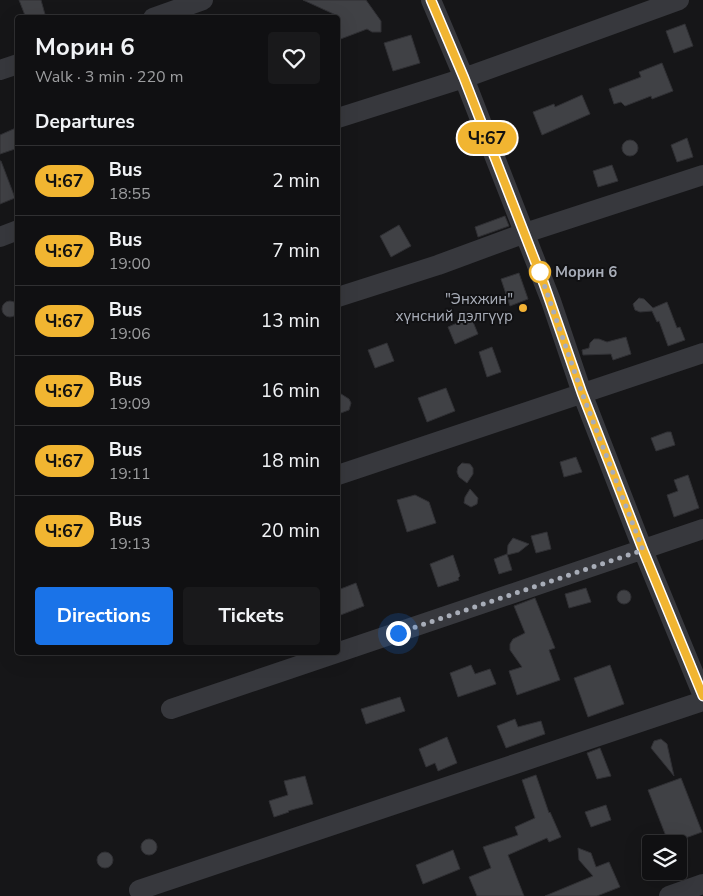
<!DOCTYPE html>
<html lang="en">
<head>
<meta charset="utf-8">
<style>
  body { margin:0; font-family:"Nunito Sans",sans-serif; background:#19191b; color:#f1f3f6; height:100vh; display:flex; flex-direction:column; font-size:19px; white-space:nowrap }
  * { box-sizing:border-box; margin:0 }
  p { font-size:16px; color:#9c9d9f }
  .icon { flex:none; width:28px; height:28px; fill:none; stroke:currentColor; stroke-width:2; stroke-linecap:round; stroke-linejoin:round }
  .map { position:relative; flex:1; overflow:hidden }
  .panel { position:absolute; left:15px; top:15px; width:325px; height:640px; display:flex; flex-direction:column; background:#101012; border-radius:5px; box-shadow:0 5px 20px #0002,0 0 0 1px #303032 }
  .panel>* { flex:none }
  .badge { padding:0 10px; border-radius:16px; font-size:18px; line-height:32px }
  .buttons { position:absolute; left:642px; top:835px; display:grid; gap:10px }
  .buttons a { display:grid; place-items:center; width:45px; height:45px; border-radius:5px; background:#101012; box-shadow:0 5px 20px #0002,0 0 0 1px #303032; font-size:25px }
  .you { position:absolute; width:25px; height:25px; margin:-12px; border:4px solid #fff; border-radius:50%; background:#1a73e8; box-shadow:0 0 0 8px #1a73e833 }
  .map>.badge { position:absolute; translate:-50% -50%; box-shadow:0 0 0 2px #fff }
  h2 { padding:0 20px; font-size:19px; line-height:45px }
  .round { display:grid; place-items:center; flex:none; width:52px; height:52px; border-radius:5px; background:#19191b }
  .headline { display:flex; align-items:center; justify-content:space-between; height:85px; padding:0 20px }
  h1 { font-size:24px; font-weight:700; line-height:38px }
  .action { display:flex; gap:10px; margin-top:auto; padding:10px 20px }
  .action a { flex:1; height:58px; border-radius:5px; background:#1a73e8; color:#fff; font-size:20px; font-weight:700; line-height:58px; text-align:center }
  .action a+a { background:#19191b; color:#f1f3f6 }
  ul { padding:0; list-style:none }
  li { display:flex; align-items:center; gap:15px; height:70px; padding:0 20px; border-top:1px solid #303032 }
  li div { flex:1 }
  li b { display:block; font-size:19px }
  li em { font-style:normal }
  li .badge { min-width:55px; font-weight:700; text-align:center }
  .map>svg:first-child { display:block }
  .building { fill:#404145; stroke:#303034 }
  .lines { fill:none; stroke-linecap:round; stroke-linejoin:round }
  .street { stroke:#37383d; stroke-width:20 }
  .line-casing { stroke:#fff; stroke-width:11 }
  .line { stroke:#f1b531; stroke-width:8 }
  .walk { stroke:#a8adb8; stroke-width:5; stroke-dasharray:0 9 }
  .stop-dot { fill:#fff; stroke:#f1b531; stroke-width:2.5 }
  .poi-dot { fill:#f2b134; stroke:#111113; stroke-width:2 }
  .labels { text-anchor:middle; stroke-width:4; stroke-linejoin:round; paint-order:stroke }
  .stop-label { font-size:15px; font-weight:bold; fill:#a8adb8; stroke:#111113; text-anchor:start }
  .poi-label { font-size:15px; fill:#a8adb8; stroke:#111113; text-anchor:end }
</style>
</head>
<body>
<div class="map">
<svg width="703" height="896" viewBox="0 0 703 896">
  <rect width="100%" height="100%" fill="#161618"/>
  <path class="building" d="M19,0H41L46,18H26Z
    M303,0H366L381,21V32H372L367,29L338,40V16Z
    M685,24L693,46L674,53L666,31Z
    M411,35L420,63L393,71L384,43Z
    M662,63L673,91L652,99L651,96L625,106L621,102L614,104L609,89L641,77L639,72Z
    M582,95L590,114L542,135L533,112L554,104L555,107Z
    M18,127V148L0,154V135Z
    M687,138L693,157L677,162L671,145Z
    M622 148a8 8 0 1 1 16 0a8 8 0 1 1-16 0Z
    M0,161H1L15,198L0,204Z
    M612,165L618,181L598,187L593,171Z
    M505,216L509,226L478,237L475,227Z
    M399,225L411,246L391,257L380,236Z
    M519,273L528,299L510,306L501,279Z
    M639,298L644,299L653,308L667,302L677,328L680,327L685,340L668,346L659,321L657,322L652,311L640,312L635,310L633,304Z
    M2 309a8 8 0 1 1 16 0a8 8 0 1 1-16 0Z
    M471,317L478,334L455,344L448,327Z
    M626,337L631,354L613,360L611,354L583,355L582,350L589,348L590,343L594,339H599L607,342Z
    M387,343L394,361L375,368L368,350Z
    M492,347L501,372L487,377L479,352Z
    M446,388L455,411L427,422L418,398Z
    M338,392L349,399L351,403L349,410L338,414Z
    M667,432H671L675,445L656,451L651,438Z
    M576,457L582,472L564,477L560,462Z
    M462,463L470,464L473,468V474L467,483L459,477L457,472L458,467Z
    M688,475L699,508L674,517L667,495L678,491L674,480Z
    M470,489L478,498L477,504L471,507L464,503L465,497Z
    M415,495L429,502L436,523L407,532L397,500Z
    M547,532L551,549L536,553L531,536Z
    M513,538L529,544L519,552L507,555L508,545Z
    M507,554L512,570L499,574L494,559Z
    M453,555L460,576L458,578L459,580L438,587L430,564Z
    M356,583L364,606L338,616V590Z
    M586,588L591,602L569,608L565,594Z
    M617 597a7 7 0 1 1 14 0a7 7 0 1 1-14 0Z
    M535,598L555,648L549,650L560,680L517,695L509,671L522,667L510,650V644L513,639L525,633L514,606Z
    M471,665L475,674L490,669L496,684L458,697L450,673Z
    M610,665L624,704L588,717L574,678Z
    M400,697L405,711L366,724L361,709Z
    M515,719L518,727L541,721L545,734L506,748L497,726Z
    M447,737L457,763L438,771L435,763L426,767L419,749Z
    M661,739L667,744L674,776L651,748L654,741Z
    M600,748L611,776L597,779L587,753Z
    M536,775L549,813L550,812L561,837L549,842L547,838L508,855L524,896H477L469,877L491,868L483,847L518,835L515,827L535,818L522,780Z
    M305,776L313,804L288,811L289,812L274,817L269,801L288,795L284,781Z
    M681,778L702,832L669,844L648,790Z
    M606,805L611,820L591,827L585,812Z
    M141 847a8 8 0 1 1 16 0a8 8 0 1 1-16 0Z
    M578,848L591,853L596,867L609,862L620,887L597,896H545L593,876L579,860Z
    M453,850L460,869L423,884L416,865Z
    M97 860a8 8 0 1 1 16 0a8 8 0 1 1-16 0Z"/>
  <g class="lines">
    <path class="street" d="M431,0L464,78L551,301L582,393L643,550L703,696
      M153,18L203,0
      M0,70L18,64
      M338,118L464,78L679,0
      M0,237L18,230
      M338,297L438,265L525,233L703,175
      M338,475L703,353
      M171,709L703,529
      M139,890L703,701
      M669,896L703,884"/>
  </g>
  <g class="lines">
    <g class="line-casing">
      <path id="line" d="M431,0L464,78L544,284L582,393L643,550L703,696"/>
    </g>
    <use href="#line" class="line"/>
    <path class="walk" d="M398,633L643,550L582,393L538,267L540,272"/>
  </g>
  <circle class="stop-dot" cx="540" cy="272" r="10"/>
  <circle class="poi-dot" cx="523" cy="308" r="5"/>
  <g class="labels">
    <g class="stop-label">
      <text x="555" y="277">Морин 6</text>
    </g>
    <g class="poi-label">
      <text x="513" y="304">"Энхжин"<tspan x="513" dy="17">хүнсний дэлгүүр</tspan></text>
    </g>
  </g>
</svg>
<div class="buttons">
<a><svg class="icon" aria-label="layers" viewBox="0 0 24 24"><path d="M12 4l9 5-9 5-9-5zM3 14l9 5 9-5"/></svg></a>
</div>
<div class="you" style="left:398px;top:633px"></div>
<b class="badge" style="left:487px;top:138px;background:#f1b531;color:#111">Ч:67</b>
<section class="panel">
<div class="headline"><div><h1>Морин 6</h1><p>Walk · 3 min · 220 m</p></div><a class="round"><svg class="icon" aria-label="heart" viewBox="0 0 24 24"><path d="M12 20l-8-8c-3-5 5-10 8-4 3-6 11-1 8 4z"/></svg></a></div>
<h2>Departures</h2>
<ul>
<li><span class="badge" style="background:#f1b531;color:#111">Ч:67</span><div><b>Bus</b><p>18:55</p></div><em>2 min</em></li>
<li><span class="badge" style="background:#f1b531;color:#111">Ч:67</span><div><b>Bus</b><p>19:00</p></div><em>7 min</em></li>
<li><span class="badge" style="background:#f1b531;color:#111">Ч:67</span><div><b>Bus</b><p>19:06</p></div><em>13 min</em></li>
<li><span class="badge" style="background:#f1b531;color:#111">Ч:67</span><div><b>Bus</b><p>19:09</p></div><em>16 min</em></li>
<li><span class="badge" style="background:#f1b531;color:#111">Ч:67</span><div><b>Bus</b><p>19:11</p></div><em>18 min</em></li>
<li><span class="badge" style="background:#f1b531;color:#111">Ч:67</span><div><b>Bus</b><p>19:13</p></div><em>20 min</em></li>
</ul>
<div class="action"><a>Directions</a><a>Tickets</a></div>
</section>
</div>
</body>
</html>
